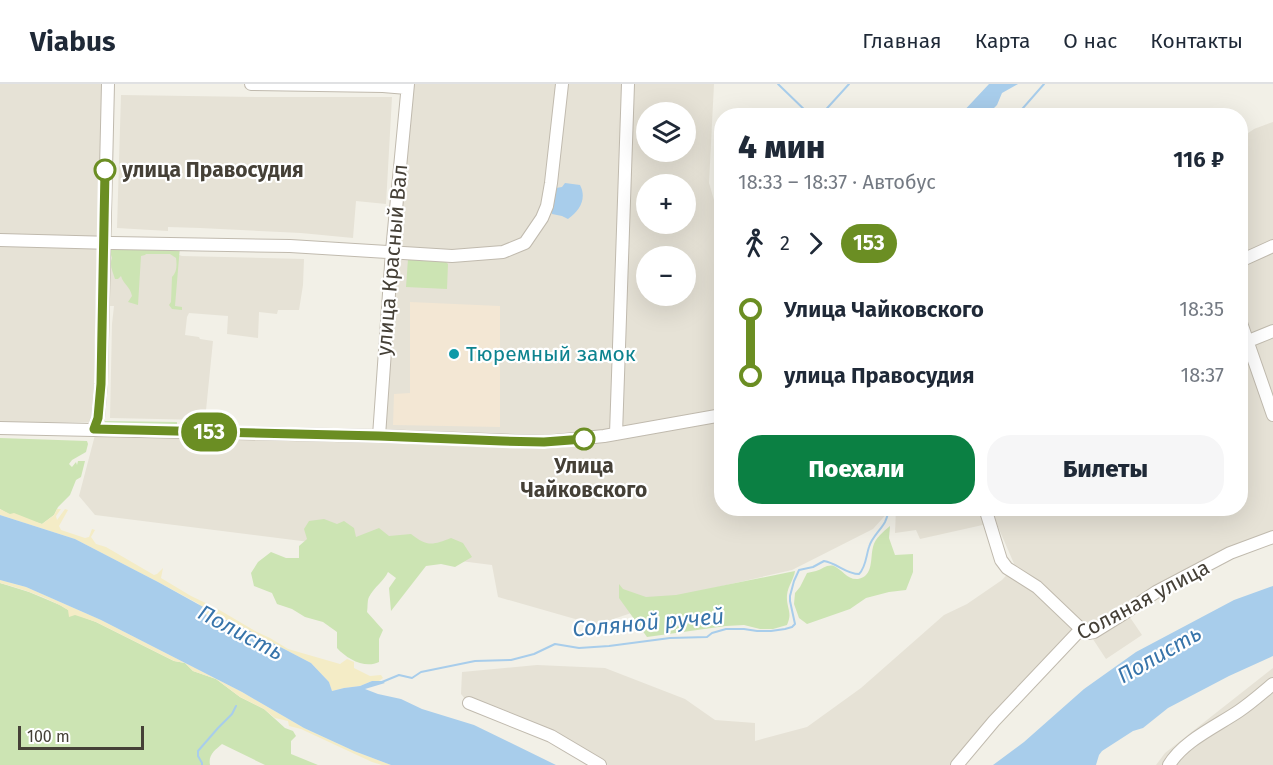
<!DOCTYPE html>
<html lang="ru">
<head>
<meta charset="utf-8">
<style>
  body { margin:0; font-family:"Fira Sans",sans-serif; background:#f6f6f7; color:#1f2937; height:100vh; display:flex; flex-direction:column; font-size:22px; white-space:nowrap }
  * { box-sizing:border-box; margin:0 }
  p { font-size:20px; color:#747a83 }
  .icon { flex:none; width:33px; height:33px; fill:none; stroke:currentColor; stroke-width:2; stroke-linecap:round; stroke-linejoin:round }
  .map { position:relative; flex:1; overflow:hidden }
  .sheet { position:absolute; left:714px; top:24px; width:534px; height:408px; display:flex; flex-direction:column; background:#fff; border-radius:24px; box-shadow:0 6px 24px #0002 }
  .sheet>* { flex:none }
  .badge { padding:0 12px; border-radius:20px; font-size:21px; line-height:39px }
  .controls { position:absolute; left:636px; top:18px; display:grid; gap:12px }
  .controls a { display:grid; place-items:center; width:60px; height:60px; border-radius:50%; background:#fff; box-shadow:0 6px 24px #0002; font-size:30px }
  .scale { position:absolute; left:18px; bottom:15px; width:126px; box-sizing:border-box; padding-left:6px; border:3px solid #454037; border-top:0; font-size:16px; line-height:21px; white-space:nowrap; color:#454037; -webkit-text-stroke:4px #fff; paint-order:stroke }
  .map>.badge { position:absolute; translate:-50% -50%; box-shadow:0 0 0 3px #fff }
  .legs { display:flex; align-items:center; gap:9px; height:66px; padding:0 24px; font-size:20px }
  .legs p { margin-inline-start:auto }
  .summary { display:flex; align-items:center; justify-content:space-between; height:102px; padding:0 24px }
  h1 { font-size:33px; font-weight:800; line-height:45px }
  .primary-button { display:flex; gap:12px; margin-top:auto; padding:12px 24px }
  .primary-button a { flex:1; height:69px; border-radius:24px; background:#0b8043; color:#fff; font-size:24px; font-weight:800; line-height:69px; text-align:center }
  .primary-button a+a { background:#f6f6f7; color:#1f2937 }
  ul { padding:0 24px; list-style:none }
  li { display:flex; align-items:center; gap:21px; height:66px; font-size:22px }
  li i { display:grid; place-items:center; width:9px; height:100%; margin:0 8px; background:currentColor }
  li i::after { content:''; width:15px; height:15px; margin:-8px; border:4px solid; border-radius:50%; background:#fff }
  li p { margin-inline-start:auto }
  li:first-child i { background:linear-gradient(#0000 50%,currentColor 0) }
  li:last-child i { background:linear-gradient(currentColor 50%,#0000 0) }
  header { display:flex; align-items:center; gap:36px; box-sizing:border-box; height:84px; padding:0 30px; background:#fff; border-bottom:2px solid #e0e1e3 }
  header strong { font-size:28px }
  nav { display:flex; gap:33px; margin-inline-start:auto; font-size:21px }
  .map>svg:first-child { display:block }
  .residential { fill:#e6e2d6; fill-rule:evenodd }
  .commercial { fill:#f3e7d4 }
  .green { fill:#cce4b3 }
  .sand { fill:#f4ecc6 }
  .water { fill:#a8cdeb }
  .lines { fill:none; stroke-linecap:round; stroke-linejoin:round }
  .stream { stroke:#a8cdeb; stroke-width:2 }
  .minor-casing { stroke:#c0baae; stroke-width:14 }
  .minor { stroke:#fff; stroke-width:12 }
  .line-1-casing { stroke:#fff; stroke-width:14 }
  .line-1 { stroke:#6b8e23; stroke-width:9 }
  .stop-1-dot { fill:#fff; stroke:#6b8e23; stroke-width:3 }
  .culture-dot { fill:#0f9aa8; stroke:#fff; stroke-width:2 }
  .labels { text-anchor:middle; stroke-width:4.5; stroke-linejoin:round; paint-order:stroke }
  .stop-label { font-size:21px; font-weight:bold; fill:#454037; stroke:#fff; text-anchor:start }
  .street-label { font-size:21px; fill:#454037; stroke:#fff }
  .culture-label { font-size:21px; fill:#0d838f; stroke:#fff; text-anchor:start }
  .water-label { font-size:22px; font-style:italic; fill:#3774aa; stroke:#fff }
</style>
</head>
<body>
<header>
<strong>Viabus</strong>
<nav><a>Главная</a><a>Карта</a><a>О нас</a><a>Контакты</a></nav>
</header>
<div class="map">
<svg width="1273" height="681" viewBox="0 0 1273 681">
  <rect width="100%" height="100%" fill="#f2f0e7"/>
  <path class="residential" d="M0,0H103L100,155L93,338H0Z
    M414,0H714L709,99L722,143V424L891,425L873,445L792,486L687,510L596,541L498,513L492,481L95,431L79,412L95,351L385,356L395,174ZM646,28H686V68H646ZM646,100H686V140H646ZM646,172H686V212H646Z
    M121,11L257,13H392L386,120L356,117L353,154L301,149L200,144L168,143V147L117,144Z
    M1273,38V449L1125,526L1142,551L1106,575L1083,540L954,681H608L466,616L461,610L462,588L537,581L605,584L685,615L715,636L755,639V657L807,643L861,604L944,531L967,520L1002,496L1015,482L996,438L920,455L916,446L895,449L896,425L1240,424L1241,54L1254,45Z
    M180,162L179,171L182,172L304,175L303,201L299,226H278L277,230L259,228L258,254L227,250L228,232L189,229L187,233L185,251L199,253L200,255L213,257L205,336L110,334L112,240L114,222H108L109,165Z
    M1273,584V681H1156L1165,669Z"/>
  <path class="commercial" d="M410,218L500,222V343L393,341L394,310L410,309Z"/>
  <path class="green" d="M180,162L175,222L182,223V226L172,225L169,221L171,218L172,193C177,188 177,181 176,174L170,170H146L145,171L141,172L138,221L128,218L132,212C130,202 123,200 121,192L118,195H115C113,188 109,181 112,174L109,165Z
    M408,175L446,178L448,180L447,205L406,203Z
    M105,337H107L177,338V343L107,341L105,339Z
    M0,354L87,357L88,360L86,368L72,376L69,380L72,383L76,378L77,381L78,377H85L81,393L76,396L70,411L58,423L54,431L42,440L10,431L0,425Z
    M324,435L337,440L344,437L354,444L356,453L379,444L389,452L411,450C427,463 433,461 451,454L463,459L472,473L455,483L441,480L426,482L391,527L389,504L396,494L388,488C384,497 374,503 369,513C367,517 368,523 367,528L383,546L379,555V578C365,585 347,575 337,564V548L323,538L305,533L292,525L277,520L272,509L254,502L251,489L258,478L271,468L286,474H299V462L307,455L304,445L309,437Z
    M890,442L889,454L895,471L913,470V488L906,506L889,508L866,514L850,525L807,540L799,534L794,520L795,509L800,503L807,489C810,488 813,488 816,487C823,485 827,480 834,482C843,486 847,496 858,495C874,492 870,474 873,463C875,454 883,448 890,442Z
    M795,487C794,495 788,502 787,511C786,524 793,528 787,541L773,545H760L744,541L726,542L647,553L619,514V500L623,505L646,513L676,511Z
    M0,499L29,508L60,521L75,530L96,538L174,577L185,579L193,587L216,595L240,613L264,625L285,644L293,647L296,652L291,657V670L318,681H265L222,660C215,666 208,671 210,681H0Z"/>
  <path class="sand" d="M0,425L10,430L14,429L42,440L54,431L57,425H61L56,432L57,436L65,425L68,426L59,442L61,446L85,454L89,453L92,445L95,446L91,453L96,460L106,463L154,491L157,490L163,484L161,494L191,512L216,524L257,548L270,554L288,565L340,580L347,575L354,578V584L370,592L381,591L383,594L379,597H372L360,602L344,604L332,607L329,598L311,579L242,543L214,531H207L201,528L199,520L158,498L75,455L0,431Z
    M0,496L26,503L101,536L242,608L304,644L354,667L391,681H382L372,678L301,645L289,642L288,637L275,634L264,625L240,613L216,595L193,587L185,579L174,577L96,538L75,531L69,533L68,526C47,513 23,505 0,499Z"/>
  <path class="water" d="M989,0H1018L1002,9L997,21L987,31H960Z
    M565,99L580,101C587,114 580,127 568,135L562,132L552,130L550,124L556,104L562,103Z
    M0,431L75,455L158,498L205,524L202,528L207,531H214L242,543L311,579L329,598L332,607L344,604L360,602L372,597H382L385,599L365,605L378,610L401,615L422,625L474,641L556,681H391L354,667L304,644L242,608L101,536L26,503L0,496Z
    M1273,502V572L1229,592L1168,624L1143,644L1133,647L1102,667L1099,671L1096,681H993L1024,658L1084,605L1136,568L1234,516Z"/>
  <g class="lines">
    <path class="stream" d="M778,0L811,32
      M820,32L849,0
      M1016,32L1044,0
      M720,68L722,70
      M382,598L399,591L412,594L421,588L475,577L511,576L534,570L555,560L579,564L609,562L670,554L707,553L712,549L726,545H744L757,547H771L785,545L792,543L795,540L790,517V512L794,497L799,486L813,483L824,477C837,479 846,490 859,490C866,483 866,472 869,463C872,453 880,447 885,438C887,434 888,429 890,424
      M202,681V679L198,672V667L218,644L232,630L236,622"/>
    <g class="minor-casing">
      <path id="minor" d="M251,0L383,2L407,4
        M0,156L113,159L290,162L452,172L503,168L525,159L542,134L547,122L551,99L562,0
        M1240,177L1273,162
        M1240,236L1273,331
        M1241,260L1273,247
        M0,344L379,352L545,358L604,352L722,331
        M94,345L98,334L101,300L108,0
        M616,350L628,0
        M379,352L392,167L408,0
        M985,424L1001,476L1007,484L1037,503L1081,545
        M469,619L551,652L600,681
        M957,681L994,637L1081,545L1089,549L1094,548L1123,530L1156,508L1230,469L1273,453
        M1169,681C1183,657 1217,642 1239,627C1251,619 1262,609 1273,600"/>
    </g>
    <use href="#minor" class="minor"/>
  </g>
  <g class="lines">
    <g class="line-1-casing">
      <path id="line-1" d="M105,86L101,300L98,334L94,345L379,352L502,357L544,358L584,355"/>
    </g>
    <use href="#line-1" class="line-1"/>
  </g>
  <g class="stop-1-dot">
    <circle cx="105" cy="86" r="10"/>
    <circle cx="584" cy="355" r="10"/>
  </g>
  <circle class="culture-dot" cx="454" cy="270" r="6"/>
  <g class="labels">
    <g class="stop-label">
      <text x="122" y="93">улица Правосудия</text>
      <text x="584" y="389" text-anchor="middle">Улица<tspan x="584" dy="24">Чайковского</tspan></text>
    </g>
    <g class="street-label">
      <text transform="translate(392 176) rotate(-85)" y="7">улица Красный Вал</text>
      <text transform="translate(1143 516) rotate(-28)" y="7">Соляная улица</text>
    </g>
    <g class="culture-label">
      <text x="466" y="277">Тюремный замок</text>
    </g>
    <g class="water-label">
      <text transform="translate(648 538) rotate(-5)" y="8">Соляной ручей</text>
      <text transform="translate(241 548) rotate(28)" y="8">Полисть</text>
      <text transform="translate(1159 570) rotate(-30)" y="8">Полисть</text>
    </g>
  </g>
</svg>
<div class="controls">
<a><svg class="icon" aria-label="layers" viewBox="0 0 24 24"><path d="M12 4l9 5-9 5-9-5zM3 14l9 5 9-5"/></svg></a>
<a>+</a>
<a>−</a>
</div>
<div class="scale">100 m</div>
<b class="badge" style="left:209px;top:348px;background:#6b8e23;color:#fff">153</b>
<section class="sheet">
<div class="summary"><div><h1>4 мин</h1><p>18:33 – 18:37 · Автобус</p></div><b>116 ₽</b></div>
<div class="legs"><svg class="icon" aria-label="walk" viewBox="0 0 24 24"><circle cx="13" cy="4" r="2"/><path d="M13 8l-2 6 4 7M11 14l-3 7M7 12l3-4h3l4 4"/></svg>2<svg class="icon" aria-label="forward" viewBox="0 0 24 24"><path d="M9 5l7 7-7 7"/></svg><b class="badge" style="background:#6b8e23;color:#fff">153</b></div>
<ul>
<li><i style="color:#6b8e23"></i><b>Улица Чайковского</b><p>18:35</p></li>
<li><i style="color:#6b8e23"></i><b>улица Правосудия</b><p>18:37</p></li>
</ul>
<div class="primary-button"><a>Поехали</a><a>Билеты</a></div>
</section>
</div>
</body>
</html>
